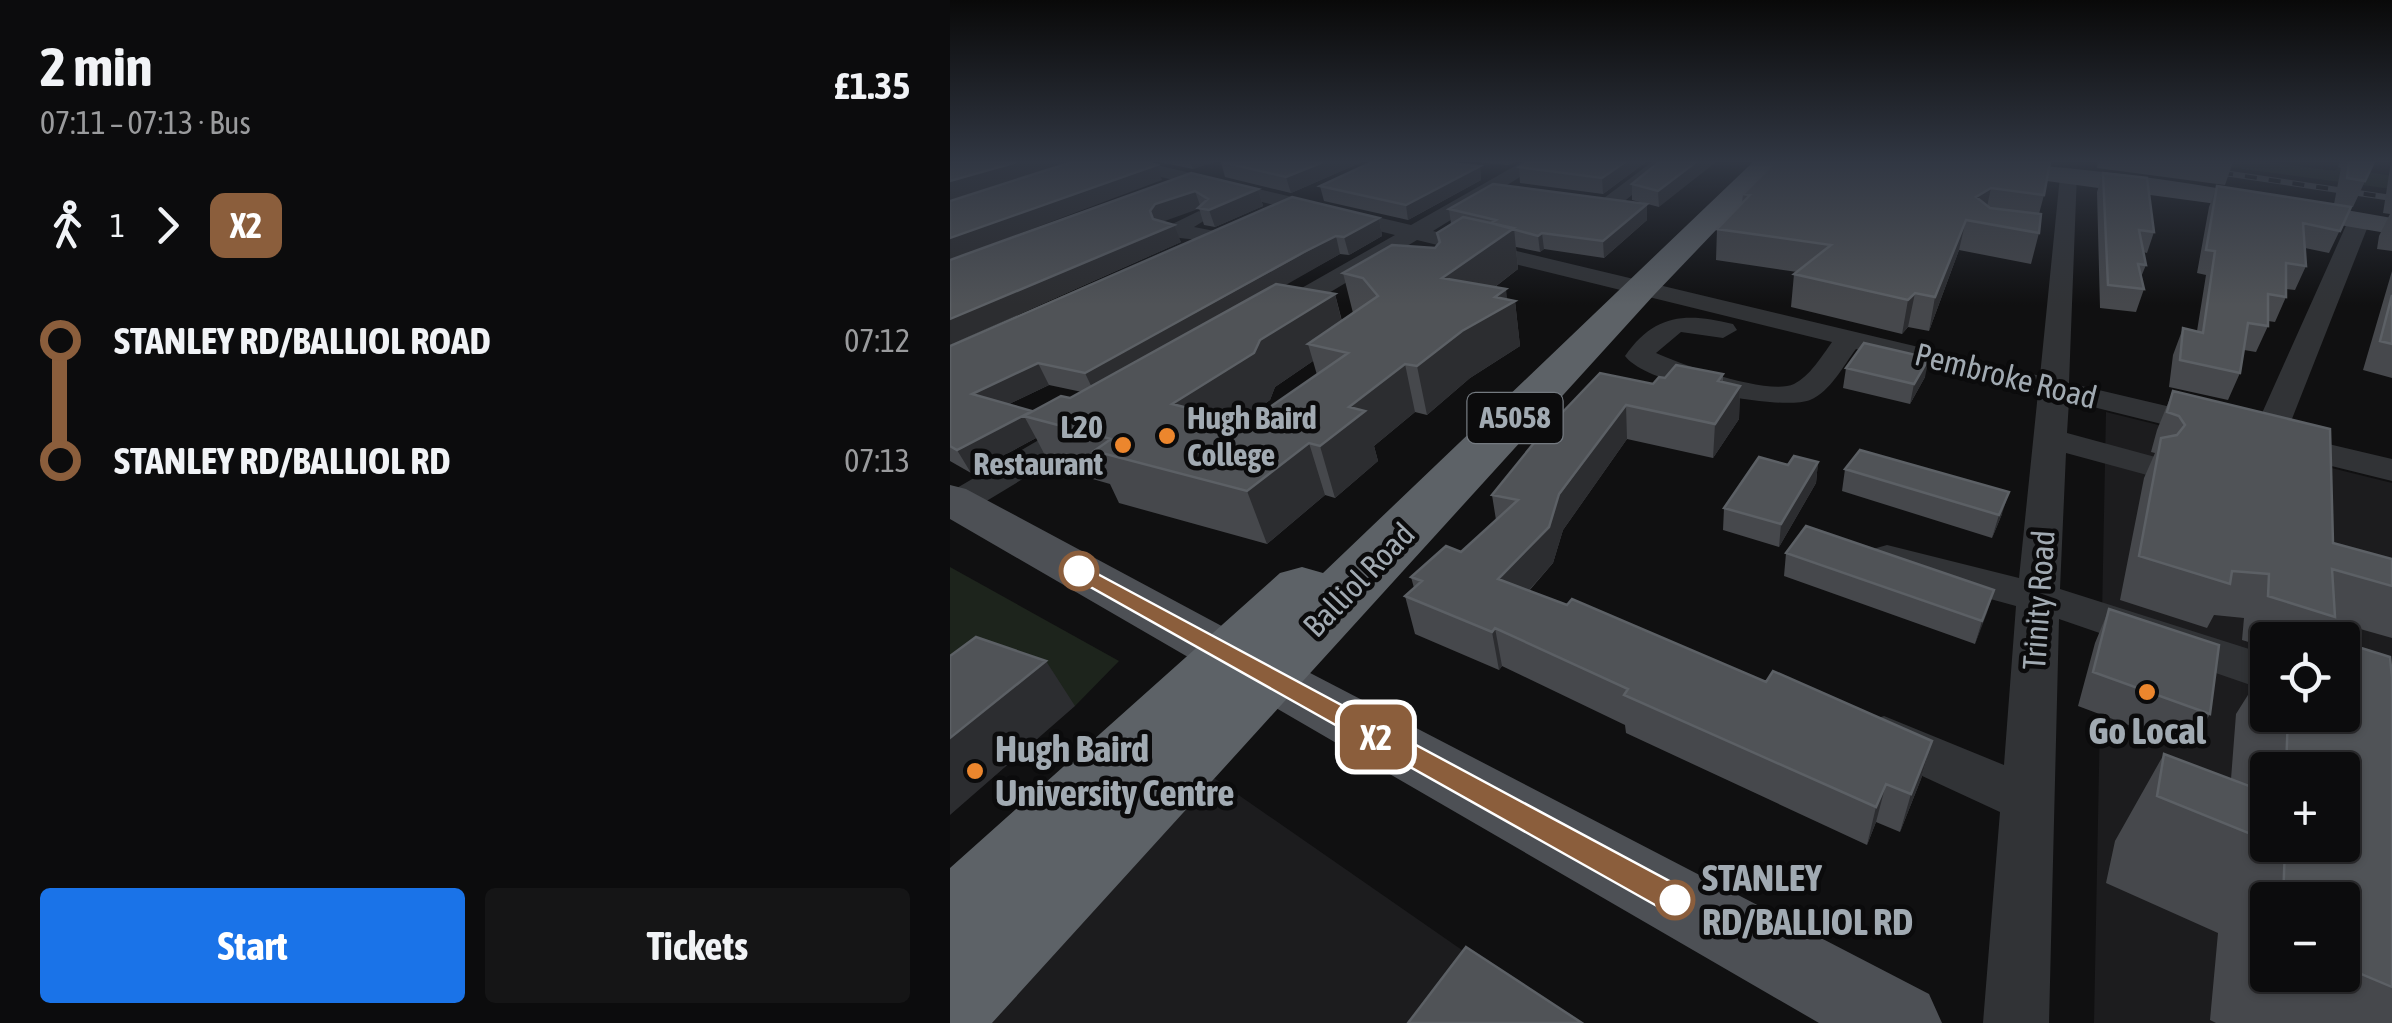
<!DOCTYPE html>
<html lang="en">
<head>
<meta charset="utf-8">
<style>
  body { margin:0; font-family:"Asap Condensed",sans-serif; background:#151516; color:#f1f3f6; height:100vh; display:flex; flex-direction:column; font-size:38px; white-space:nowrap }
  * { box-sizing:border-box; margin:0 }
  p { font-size:32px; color:#9a9b9d }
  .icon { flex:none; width:55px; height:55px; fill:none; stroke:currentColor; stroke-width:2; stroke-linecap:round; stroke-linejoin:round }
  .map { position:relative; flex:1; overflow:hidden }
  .drawer { display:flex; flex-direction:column; background:#0c0c0d; width:950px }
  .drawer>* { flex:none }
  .badge { padding:0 20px; border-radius:15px; font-size:35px; line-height:65px }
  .controls { position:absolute; left:1300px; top:622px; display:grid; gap:20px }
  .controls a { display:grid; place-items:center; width:110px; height:110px; border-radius:10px; background:#0c0c0d; box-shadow:0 2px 8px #0004,0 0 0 2px #2c2c2e; font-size:50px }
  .map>.badge { position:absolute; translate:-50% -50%; box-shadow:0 0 0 5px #fff }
  .legs { display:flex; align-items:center; gap:15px; height:110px; padding:0 40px; font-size:32px }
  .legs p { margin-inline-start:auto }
  .head { display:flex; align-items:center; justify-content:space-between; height:170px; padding:0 40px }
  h1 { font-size:55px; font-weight:700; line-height:75px }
  .primary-button { display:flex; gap:20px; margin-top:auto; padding:20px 40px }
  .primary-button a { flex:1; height:115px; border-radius:10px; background:#1a73e8; color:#fff; font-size:40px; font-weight:700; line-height:115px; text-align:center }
  .primary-button a+a { background:#151516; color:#f1f3f6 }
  ul { padding:0 40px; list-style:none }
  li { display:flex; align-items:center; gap:35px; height:120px; font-size:38px }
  li i { display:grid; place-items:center; width:15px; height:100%; margin:0 12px; background:currentColor }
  li i::after { content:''; width:25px; height:25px; margin:-12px; border:8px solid; border-radius:50%; background:#0c0c0d }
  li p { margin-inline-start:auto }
  li:first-child i { background:linear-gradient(#0000 50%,currentColor 0) }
  li:last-child i { background:linear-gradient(currentColor 50%,#0000 0) }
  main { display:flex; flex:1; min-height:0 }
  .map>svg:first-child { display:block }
  .built { fill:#1c1c1e; fill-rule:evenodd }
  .green { fill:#1d241c }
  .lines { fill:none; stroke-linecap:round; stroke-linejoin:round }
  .minor { fill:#313336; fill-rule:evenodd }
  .major { fill:#4d5055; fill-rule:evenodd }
  .highway { fill:#5d6267; fill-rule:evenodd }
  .rail-casing { stroke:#484b4f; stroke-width:6 }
  .rail { stroke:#0b0b0c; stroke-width:4; stroke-dasharray:12; stroke-linecap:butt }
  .wall { fill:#46484c; fill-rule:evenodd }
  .shaded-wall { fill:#2c2d30 }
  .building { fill:#505357; stroke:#5c6065; stroke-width:2.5 }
  .line-1 { fill:#8b5e3c; stroke:#fff; stroke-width:2.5 }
  .poi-dot { fill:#ec862d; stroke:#0b0b0c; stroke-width:4 }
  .stop-1-dot { fill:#fff; stroke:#8b5e3c; stroke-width:5 }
  .labels { text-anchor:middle; stroke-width:9; stroke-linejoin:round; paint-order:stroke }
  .shield { fill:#0b0b0c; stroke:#747a80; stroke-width:2.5 }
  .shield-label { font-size:30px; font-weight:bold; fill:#a1aab2 }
  .street-label { font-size:32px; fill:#a1aab2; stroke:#0b0b0c }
  .poi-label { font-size:32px; font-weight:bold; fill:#a1aab2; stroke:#0b0b0c; text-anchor:start }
  .near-poi-label { font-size:38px; font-weight:bold; fill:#a1aab2; stroke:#0b0b0c }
  .near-stop-label { font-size:38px; font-weight:bold; fill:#a1aab2; stroke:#0b0b0c; text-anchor:start }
</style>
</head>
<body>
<main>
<section class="drawer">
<div class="head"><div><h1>2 min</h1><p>07:11 – 07:13 · Bus</p></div><b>£1.35</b></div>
<div class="legs"><svg class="icon" aria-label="walk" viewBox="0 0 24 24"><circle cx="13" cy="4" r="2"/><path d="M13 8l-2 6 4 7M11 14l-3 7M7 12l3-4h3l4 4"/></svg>1<svg class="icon" aria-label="forward" viewBox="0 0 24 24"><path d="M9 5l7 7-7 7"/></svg><b class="badge" style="background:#8b5e3c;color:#fff">X2</b></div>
<ul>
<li><i style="color:#8b5e3c"></i><b>STANLEY RD/BALLIOL ROAD</b><p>07:12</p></li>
<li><i style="color:#8b5e3c"></i><b>STANLEY RD/BALLIOL RD</b><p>07:13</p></li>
</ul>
<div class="primary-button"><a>Start</a><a>Tickets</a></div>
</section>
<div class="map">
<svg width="1442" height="1023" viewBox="0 0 1442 1023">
  <rect width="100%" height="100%" fill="#101011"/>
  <path class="built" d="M1156,412L1442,483V1023H1144ZM1318,640H1392V715H1318ZM1318,770H1392V845H1318ZM1318,900H1392V975H1318Z
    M264,778L617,1023H39Z"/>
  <path class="green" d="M1241,162H1318L1385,171L1388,167L1442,176V189Z
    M0,567L169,661L125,706L0,727Z"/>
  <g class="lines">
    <path class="minor" d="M164,162H194L461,225L572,162H594L483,231L1090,376L1110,176L1120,170L1127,172L1119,383L1276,420L1280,427L1276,434L1264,437L1119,401L1117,433L1209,458L1214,465L1209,472L1197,475L1116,453L1110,589L1318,655V691L1109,619L1099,1023H1033L1050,812L916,750L909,736L916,722L934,716L1054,765L1066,606L923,567L917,558L923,549L937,545L1069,578L1088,393L906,349C893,366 881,391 860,400C828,412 695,384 675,356C704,314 736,312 783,324L787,330L773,338L731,332L706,353C732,365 819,396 844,384C860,376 872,356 882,342L467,240L329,323H311L307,317L311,311L445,235L167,166Z
      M702,162H722L665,209L616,205L606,199L616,193L654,198Z
      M249,211L260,217L244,227L275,233L278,238L275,243L221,237L210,230Z
      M1409,215L1420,221L1336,434L1442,459V481L1305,447L1300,440L1398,221Z
      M135,417L147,420L151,427L147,434L20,511L0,512V492L123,420Z"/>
    <path class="major" d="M996,162C1145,162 1295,193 1442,218V234L1267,204L1007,169Z
      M0,485L16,489L337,661L979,994L992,1023H869L0,519Z"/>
    <path class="highway" d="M803,162H831L704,295L42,1023H0V868L330,573L352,567L373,573Z"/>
    <g class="rail-casing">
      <path id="rail" d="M1200,162L1442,198"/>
    </g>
    <use href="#rail" class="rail"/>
  </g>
  <path class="wall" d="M209,162H264L243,169Z
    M271,162H412L341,193L275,177Z
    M527,162H565L558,165Z
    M696,162L653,194L570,183L569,167Z
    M709,162V207L682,200V184Z
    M825,162L1094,195L1089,214V233L1081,264L1009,250L979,331L958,327L952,334L841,307L844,274L847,272L766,260L767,229L792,204L793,194Z
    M1148,162H1283L1275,185L1147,168Z
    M1390,162H1424L1403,207L1384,204L1391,168L1388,167Z
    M1441,162H1442V251L1427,249L1429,236L1440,214L1433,213Z
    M530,166L531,180L458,220L374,201L370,186Z
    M241,173L308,189L313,206L265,227L254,225L249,208L212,221L231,242L0,345V260Z
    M1153,173L1204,232L1197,253L1193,252L1196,265L1191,277L1194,289L1186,312L1150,308L1147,192Z
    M1267,186L1401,207L1379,253L1355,248L1356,266L1345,290L1336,289V297L1325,322L1318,321V326L1306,352L1294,350L1290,373L1278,400L1219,387L1223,355L1233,328L1247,331L1256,275L1247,273L1259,207Z
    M499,209L697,220L654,258L594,249L590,252L566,247L568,269L545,287L557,299L565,301L570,346L520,378L477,415L465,412L424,446L428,461L385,498L375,495L317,544L169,503L160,484L101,467L86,438L21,473L0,461V346L429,218L432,236L399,255L390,254L334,285L385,294L392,321L403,313L393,273L485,248L488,244L487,233L501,224ZM363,361L367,375L297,423L290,421L320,400L325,387ZM99,385L132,392L120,398L82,411L59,404Z
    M1442,271V378L1413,370Z
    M896,368L975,377L960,404L893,388Z
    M773,374V382L790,386L789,419L763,458L677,439L613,530L603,563L579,591L816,682L982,741L971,779L950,832L926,822L917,845L676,733L675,725L552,666L549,670L465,634L455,596L464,588L461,577L511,552L546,520L542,495L703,384L715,378Z
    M1223,391L1383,543L1442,559V638L1382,621L1373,636L1385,640H1318V648L1292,640L1294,618L1264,615L1257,628L1170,600L1194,478L1205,453L1201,452L1207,430Z
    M868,462L866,483L829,547L773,530L774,508L838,465Z
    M895,469L1052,514L1042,538L892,491Z
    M836,553L1044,590L1025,644L834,576Z
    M1159,609L1260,714L1240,748L1128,706L1145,643Z
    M1318,663V715H1392L1442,678V1023H1266L1260,1020L1268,933L1156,883L1165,841L1214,754L1281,779L1286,714ZM1318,770H1392V845H1318ZM1318,900H1392V975H1318Z"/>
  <path class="shaded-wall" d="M67,162H124L0,200V181Z
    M240,162H264L243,169Z
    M373,162H412L341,193L336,177Z
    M675,162H696L653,194L652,178Z
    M746,162H766L709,207L708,191Z
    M207,165L212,180L0,260V238Z
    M530,166L531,180L458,220L456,205Z
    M1041,188L1035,216L1026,197Z
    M308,189L313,206L265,227L259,210Z
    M245,191L251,208L212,222L207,228L200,211L205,204Z
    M697,204V220L654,258L653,241Z
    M429,218L432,236L399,255L394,237Z
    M1016,220L1009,250L979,331L985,297Z
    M224,225L231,242L0,345V319Z
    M564,228L568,269L499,322L492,278Z
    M592,233L594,249L590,252L588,236Z
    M386,236L390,254L145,394L135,373Z
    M556,289L558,305L565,301L570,346L520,378L477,415L467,366L512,331L545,297Z
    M965,293L958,327L952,334L958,300Z
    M385,294L396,339L358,344L363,361L325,387L320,400L242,454L222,404L310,340Z
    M979,358L975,377L960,404L964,384Z
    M88,363L99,385L34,416L22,394Z
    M455,364L465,412L424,446L428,461L385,498L370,446L399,407Z
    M790,386L789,419L763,458L765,424Z
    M676,405L677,439L613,530L603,563L555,617L548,579Z
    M82,411L74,416L86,438L21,473L7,450Z
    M359,443L375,495L317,544L297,491Z
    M868,462L866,483L829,547L831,524Z
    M1059,492L1052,514L1042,538L1049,515Z
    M1044,590L1037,613L1025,644L1032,621Z
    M545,628L552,666L549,670L542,632Z
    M96,661L125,706L0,815V738Z
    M982,741L971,779L950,832L961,794Z
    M936,784L926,822L917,845L926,807Z"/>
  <path class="building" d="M0,162H67L0,181Z
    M122,162H196L207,165L0,238V201Z
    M272,162H373L336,177Z
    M422,162H489L530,166L456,205L370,186Z
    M577,162H675L652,178L569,167Z
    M709,162H746L708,191L682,184Z
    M825,162H1100L1094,195L1041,188L1026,197L1040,208L1091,214L1089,233L1016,220L985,297L965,293L958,300L844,274L881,245L767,229L800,195L793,194Z
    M1399,162H1424L1415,181L1397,178Z
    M241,173L308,189L259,210L248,208L258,199L245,191L205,204L200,211L203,219L224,225L0,319V260Z
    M1153,173L1197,178L1204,232L1189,230L1196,265L1188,264L1194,289L1158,285Z
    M543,184L697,204L653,241L592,233L588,236L541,223L546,220L499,209Z
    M1267,186L1401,207L1390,231L1353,223L1356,266L1336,263V297L1318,294V326L1298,323L1290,373L1230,360L1233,328L1253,333L1265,251L1256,250Z
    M342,197L429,218L394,237L386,236L354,252L135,373L88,363L22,394L82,411L7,450L0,446V346Z
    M513,217L564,228L492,278L556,289L545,297L565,301L512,331L467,366L455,364L399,407L415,411L370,446L359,443L297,491L144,451L161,439L74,416L111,396L120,398L326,284L385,294L310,340L304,353L222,404L297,423L398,353L358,344L428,296L413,278L393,273L442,245L485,248L490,242L487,233Z
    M1442,295V344L1430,341Z
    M914,343L979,358L964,384L896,368Z
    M726,365L773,374L768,381L790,386L765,424L676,405L609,494L599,527L548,579L617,605L622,599L816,682L823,671L982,741L961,794L936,784L926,807L674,695L678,689L545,628L542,632L455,596L472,581L461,577L496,546L511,552L568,500L542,495L588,438L650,373L703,384L709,377L715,378Z
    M1223,391L1380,429L1383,543L1442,559V586L1382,569L1385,617L1318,596L1319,574L1282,571L1280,584L1189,556L1211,438L1227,435L1235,425L1229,416L1217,412Z
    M910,450L1059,492L1049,515L895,469Z
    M844,456L868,462L831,524L774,508L809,457L838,465Z
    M856,526L1044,590L1032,621L836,553Z
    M1159,609L1269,645L1260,714L1143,672Z
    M1340,626L1385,640H1340Z
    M26,637L96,661L0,738V656Z
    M1392,642L1440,657L1442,678V987L1392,966V900H1333L1335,848L1328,845H1392V770H1336L1338,715H1392Z
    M1214,754L1318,793V841L1207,796Z
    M516,947L632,1023H458Z"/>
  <linearGradient id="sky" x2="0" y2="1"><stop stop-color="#090909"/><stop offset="0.53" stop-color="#313743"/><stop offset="1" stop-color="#313743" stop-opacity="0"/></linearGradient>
  <rect width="1442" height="305" fill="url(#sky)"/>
  <path class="line-1" d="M129,564L736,890L741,900L736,910L725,915L714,910L121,576L118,571Z"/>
  <g class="poi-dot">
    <circle cx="217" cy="436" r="10"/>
    <circle cx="173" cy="445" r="10"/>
    <circle cx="1197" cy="692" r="10"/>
    <circle cx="25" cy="771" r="10"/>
  </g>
  <g class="stop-1-dot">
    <circle cx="129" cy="571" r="18"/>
    <circle cx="725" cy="900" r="18"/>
  </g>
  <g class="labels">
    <rect class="shield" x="517.5" y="393" width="95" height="50" rx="8"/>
    <g class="shield-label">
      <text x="565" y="428">A5058</text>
    </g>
    <g class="street-label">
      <text transform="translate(1056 376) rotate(14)" y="11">Pembroke Road</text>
      <text transform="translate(409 580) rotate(-46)" y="11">Balliol Road</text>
      <text transform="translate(1089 600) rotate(-86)" y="11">Trinity Road</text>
    </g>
    <g class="poi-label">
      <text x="237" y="429">Hugh Baird<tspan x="237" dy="37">College</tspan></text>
      <text x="153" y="438" text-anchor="end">L20<tspan x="153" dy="37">Restaurant</tspan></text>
    </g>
    <g class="near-poi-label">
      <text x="1197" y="744">Go Local</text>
      <text x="45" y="762" text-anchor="start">Hugh Baird<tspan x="45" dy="44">University Centre</tspan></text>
    </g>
    <g class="near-stop-label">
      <text x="752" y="891">STANLEY<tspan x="752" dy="44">RD/BALLIOL RD</tspan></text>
    </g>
  </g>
</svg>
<div class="controls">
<a><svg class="icon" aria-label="locate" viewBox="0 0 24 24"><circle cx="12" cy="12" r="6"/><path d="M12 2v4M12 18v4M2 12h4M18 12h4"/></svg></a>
<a>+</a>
<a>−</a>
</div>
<b class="badge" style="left:426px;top:737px;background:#8b5e3c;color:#fff">X2</b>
</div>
</main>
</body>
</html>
